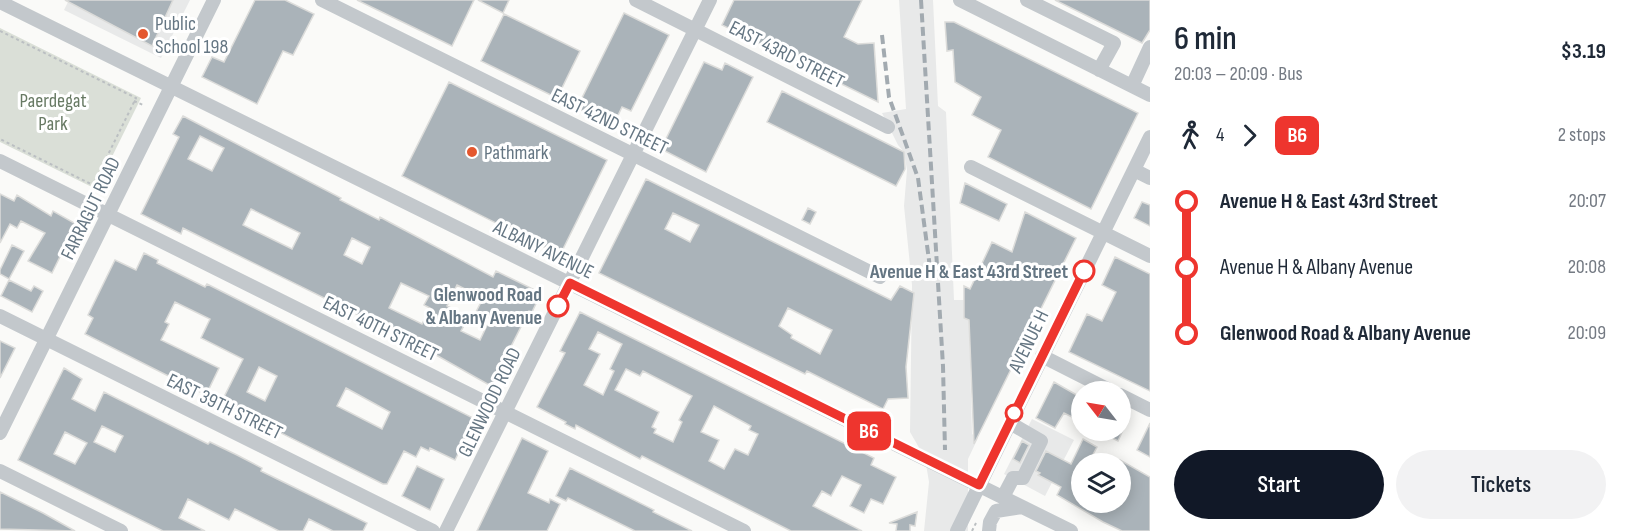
<!DOCTYPE html>
<html lang="en">
<head>
<meta charset="utf-8">
<style>
  body { margin:0; font-family:"Sofia Sans Condensed",sans-serif; background:#f2f2f3; color:#1f2937; height:100vh; display:flex; flex-direction:column; font-size:22px; white-space:nowrap }
  * { box-sizing:border-box; margin:0 }
  p { font-size:20px; color:#747a83 }
  .icon { flex:none; width:33px; height:33px; fill:none; stroke:currentColor; stroke-width:2; stroke-linecap:round; stroke-linejoin:round }
  .map { position:relative; flex:1; overflow:hidden }
  .panel { display:flex; flex-direction:column; background:#fff; width:480px }
  .panel>* { flex:none }
  .badge { padding:0 12px; border-radius:9px; font-size:21px; line-height:39px }
  .needle { width:39px; rotate:301deg }
  .tools { position:absolute; left:1071px; top:381px; display:grid; gap:12px }
  .tools a { display:grid; place-items:center; width:60px; height:60px; border-radius:50%; background:#fff; box-shadow:0 3px 15px #0003; font-size:30px }
  .map>.badge { position:absolute; translate:-50% -50%; box-shadow:0 0 0 3px #fff }
  .legs { display:flex; align-items:center; gap:9px; height:66px; padding:0 24px; font-size:20px }
  .legs p { margin-inline-start:auto }
  .headline { display:flex; align-items:center; justify-content:space-between; height:102px; padding:0 24px }
  h1 { font-size:33px; font-weight:600; line-height:45px }
  .button { display:flex; gap:12px; margin-top:auto; padding:12px 24px }
  .button a { flex:1; height:69px; border-radius:36px; background:#111827; color:#fff; font-size:24px; font-weight:600; line-height:69px; text-align:center }
  .button a+a { background:#f2f2f3; color:#1f2937 }
  ul { padding:0 24px; list-style:none }
  li { display:flex; align-items:center; gap:21px; height:66px; font-size:22px }
  li i { display:grid; place-items:center; width:9px; height:100%; margin:0 8px; background:currentColor }
  li i::after { content:''; width:15px; height:15px; margin:-8px; border:4px solid; border-radius:50%; background:#fff }
  li p { margin-inline-start:auto }
  li:first-child i { background:linear-gradient(#0000 50%,currentColor 0) }
  li:last-child i { background:linear-gradient(currentColor 50%,#0000 0) }
  main { display:flex; flex:1; min-height:0 }
  .map>svg:first-child { display:block }
  .built { fill:#e8e9e9 }
  .green { fill:#dadfd7 }
  .building { fill:#aab3b9; stroke:#dcdcda; stroke-width:1.5; fill-rule:evenodd }
  .lines { fill:none; stroke-linecap:round; stroke-linejoin:round }
  .path { stroke:#bbbfc2; stroke-width:2; stroke-dasharray:3 3; stroke-linecap:butt }
  .minor { stroke:#c3c8cc; stroke-width:14 }
  .rail { stroke:#a2aab0; stroke-width:4; stroke-dasharray:9 4.5; stroke-linecap:butt }
  .line-1-casing { stroke:#fff; stroke-width:14 }
  .line-1 { stroke:#ee352e; stroke-width:9 }
  .poi-dot { fill:#e4572e; stroke:#fff; stroke-width:2 }
  .stop-1-dot { fill:#fff; stroke:#ee352e; stroke-width:3 }
  .labels { text-anchor:middle; stroke-width:6; stroke-linejoin:round; paint-order:stroke }
  .poi-label { font-size:20px; fill:#657683; stroke:#fff; text-anchor:start }
  .street-label { font-size:20px; fill:#657683; stroke:#fff }
  .park-label { font-size:20px; fill:#687a64; stroke:#fff }
  .stop-label { font-size:20px; font-weight:bold; fill:#657683; stroke:#fff; text-anchor:end }
</style>
</head>
<body>
<main>
<div class="map">
<svg width="1150" height="531" viewBox="0 0 1150 531">
  <rect width="100%" height="100%" fill="#fafaf8"/>
  <path class="built" d="M69,0H190L161,58L64,10Z
    M899,0H933L938,106L946,112L954,300H964V318L969,320L972,434L978,438L968,459V531H924L929,482L925,458L910,432L912,285L904,206L907,170L904,152L898,145L882,113L906,109Z
    M1032,419L1074,440L1045,496L1004,474Z"/>
  <path class="green" d="M0,28L141,98L96,189L0,142Z"/>
  <path class="building" d="M65,0H173L152,46Z
    M255,0H285L314,14L293,55L283,51L257,104L202,77L212,57L224,62Z
    M357,0H474L452,46Z
    M478,0H509L503,13Z
    M734,0H862L844,37L858,44L874,43L878,102L722,25Z
    M1055,0H1150V30L1142,43Z
    M624,13L669,35L631,111L622,107L613,126L577,108Z
    M504,14L580,51L557,98L481,61Z
    M945,22H954L1138,113L1091,209L988,157L1001,130L972,115L981,97L955,82L953,50L947,51Z
    M704,62L722,70L725,63L753,77L706,172L661,149Z
    M449,82L607,160L560,255L402,176Z
    M782,91L904,152L905,169L896,186L767,122Z
    M183,116L341,198L340,200L379,220L380,217L391,223L493,277L496,271L541,293L532,312L529,311L491,386L413,342L203,238L183,228L181,234L141,214L179,137L173,134ZM200,136L224,148L212,171L188,159ZM251,209L300,233L292,249L243,225ZM352,238L370,247L362,264L344,255ZM401,283L429,296L424,305L430,308L422,324L389,308ZM457,285L483,298L476,312L490,319L480,340L461,331L469,317L447,306Z
    M646,179L891,300L900,286L914,293L906,367L908,398L888,399L883,409L807,371L805,374L599,273ZM673,213L699,225L690,242L665,229ZM788,308L832,330L820,354L791,338L792,335L779,326Z
    M965,183L1007,204L999,221L960,203Z
    M0,194L14,201L17,195L51,216L53,211L76,224L52,273L28,261L45,233L21,221L17,228L10,224L0,243Z
    M1142,202L1150,205V226L1134,218Z
    M808,208L816,212L810,224L802,220Z
    M1025,212L1076,238L974,444L969,320L964,318V286L970,289L992,242L1012,252Z
    M12,245L24,251L9,279L0,274V270Z
    M144,253L158,260L157,263L205,287L207,284L215,288L475,419L455,460L430,448L429,451L421,447L416,457L404,451L387,484H383L221,403L243,359L201,338L210,319L175,302L165,322L169,324L161,340L219,368L206,395L85,334L93,318L88,315L115,260L136,270ZM259,367L277,376L265,401L247,392ZM346,388L390,412L382,429L337,406Z
    M1115,257L1150,274V391L1069,352L1087,314L1102,321L1116,292L1102,285Z
    M9,280L31,291L34,286L43,291L32,312L1,296Z
    M580,312L874,458L871,465L896,477L883,504L871,499L864,513L850,506L861,485L842,476L831,496L822,491L813,506L862,531H791L642,456L640,459L576,425L575,429L565,424L566,422L537,407L565,353L560,351ZM598,332L622,344L610,369L614,371L603,395L584,385L600,354L589,349ZM626,369L640,376L643,371L692,396L679,420L682,422L673,442L654,433L656,429L652,427L659,412L615,390ZM714,406L751,426L749,430L758,434L748,455L735,449L724,469L709,461L719,440L701,432Z
    M0,341L15,348L0,378Z
    M64,368L82,379L72,399L95,411L104,392L208,444L210,442L237,455L262,468L261,471L367,523L363,531H333L309,519L303,531H279L235,509L229,520L188,499L179,518L205,531H163L18,460ZM102,426L123,436L115,452L94,442ZM65,432L87,443L75,464L54,454Z
    M1054,382L1082,398V422L1064,413L1055,428L1036,418Z
    M1150,423V457L1137,450Z
    M1096,430H1123L1118,441Z
    M522,438L548,451L528,493L549,503L550,499L560,504L547,531H477Z
    M1083,439L1097,447L1088,464H1082V502H1120V460L1150,477V531H1122L1103,522L1057,495L1061,487L1038,475L1040,473L1036,471L1046,451L1071,464Z
    M1022,441L1029,445L1020,463L1013,459Z
    M417,466L444,479L430,510L402,496Z
    M570,468L654,510L653,512L692,531H635L568,498L566,501L556,496Z
    M0,492L43,513L75,531L0,529Z
    M917,512L915,526L910,525V531H896L897,524L889,523Z"/>
  <g class="lines">
    <path class="path" d="M0,31L136,98L93,185L0,139
      M134,101L143,105
      M972,531L976,523"/>
    <path class="minor" d="M322,0L880,277
      M636,0L888,127
      M960,0L1150,95
      M1027,0L1114,43L1099,70
      M0,2L1071,531
      M1132,86L1150,47
      M0,161L744,531
      M971,167L1150,256
      M1134,170L1150,178
      M0,316L433,531
      M1042,356L1113,392
      M1120,395L1150,410
      M0,433L214,0
      M0,471L121,531
      M1003,497L1013,478H1023L1041,441L1010,423
      M446,531L710,0
      M957,531L1150,137
      M989,531L990,522L996,511L1022,507"/>
    <path class="rail" d="M921,0L943,366L945,450
      M882,35L889,97L918,178L931,275"/>
  </g>
  <g class="lines">
    <g class="line-1-casing">
      <path id="line-1" d="M558,306L570,283L979,485L1084,271"/>
    </g>
    <use href="#line-1" class="line-1"/>
  </g>
  <g class="poi-dot">
    <circle cx="143" cy="34" r="6"/>
    <circle cx="472" cy="152" r="6"/>
  </g>
  <g class="stop-1-dot">
    <circle cx="1084" cy="271" r="10"/>
    <circle cx="558" cy="306" r="10"/>
    <circle cx="1014" cy="413" r="8"/>
  </g>
  <g class="labels">
    <g class="poi-label">
      <text x="155" y="30">Public<tspan x="155" dy="23">School 198</tspan></text>
      <text x="484" y="159">Pathmark</text>
    </g>
    <g class="street-label">
      <text transform="translate(787 54) rotate(27)" y="7">EAST 43RD STREET</text>
      <text transform="translate(610 121) rotate(26)" y="7">EAST 42ND STREET</text>
      <text transform="translate(90 208) rotate(-64)" y="7">FARRAGUT ROAD</text>
      <text transform="translate(544 249) rotate(26)" y="7">ALBANY AVENUE</text>
      <text transform="translate(381 328) rotate(26)" y="7">EAST 40TH STREET</text>
      <text transform="translate(1028 341) rotate(-64)" y="7">AVENUE H</text>
      <text transform="translate(489 402) rotate(-64)" y="7">GLENWOOD ROAD</text>
      <text transform="translate(225 406) rotate(26)" y="7">EAST 39TH STREET</text>
    </g>
    <g class="park-label">
      <text x="53" y="107">Paerdegat<tspan x="53" dy="23">Park</tspan></text>
    </g>
    <g class="stop-label">
      <text x="1068" y="278">Avenue H &amp; East 43rd Street</text>
      <text x="542" y="301">Glenwood Road<tspan x="542" dy="23">&amp; Albany Avenue</tspan></text>
    </g>
  </g>
</svg>
<div class="tools">
<a><svg class="needle" viewBox="-14 -14 28 28"><path d="M0-13l5 13h-10z" fill="#e53935"/><path d="M0 13l5-13h-10z" fill="#747a83"/></svg></a>
<a><svg class="icon" aria-label="layers" viewBox="0 0 24 24"><path d="M12 4l9 5-9 5-9-5zM3 14l9 5 9-5"/></svg></a>
</div>
<b class="badge" style="left:869px;top:431px;background:#ee352e;color:#fff">B6</b>
</div>
<section class="panel">
<div class="headline"><div><h1>6 min</h1><p>20:03 – 20:09 · Bus</p></div><b>$3.19</b></div>
<div class="legs"><svg class="icon" aria-label="walk" viewBox="0 0 24 24"><circle cx="13" cy="4" r="2"/><path d="M13 8l-2 6 4 7M11 14l-3 7M7 12l3-4h3l4 4"/></svg>4<svg class="icon" aria-label="forward" viewBox="0 0 24 24"><path d="M9 5l7 7-7 7"/></svg><b class="badge" style="background:#ee352e;color:#fff">B6</b><p>2 stops</p></div>
<ul>
<li><i style="color:#ee352e"></i><b>Avenue H &amp; East 43rd Street</b><p>20:07</p></li>
<li><i style="color:#ee352e"></i><span>Avenue H &amp; Albany Avenue</span><p>20:08</p></li>
<li><i style="color:#ee352e"></i><b>Glenwood Road &amp; Albany Avenue</b><p>20:09</p></li>
</ul>
<div class="button"><a>Start</a><a>Tickets</a></div>
</section>
</main>
</body>
</html>
